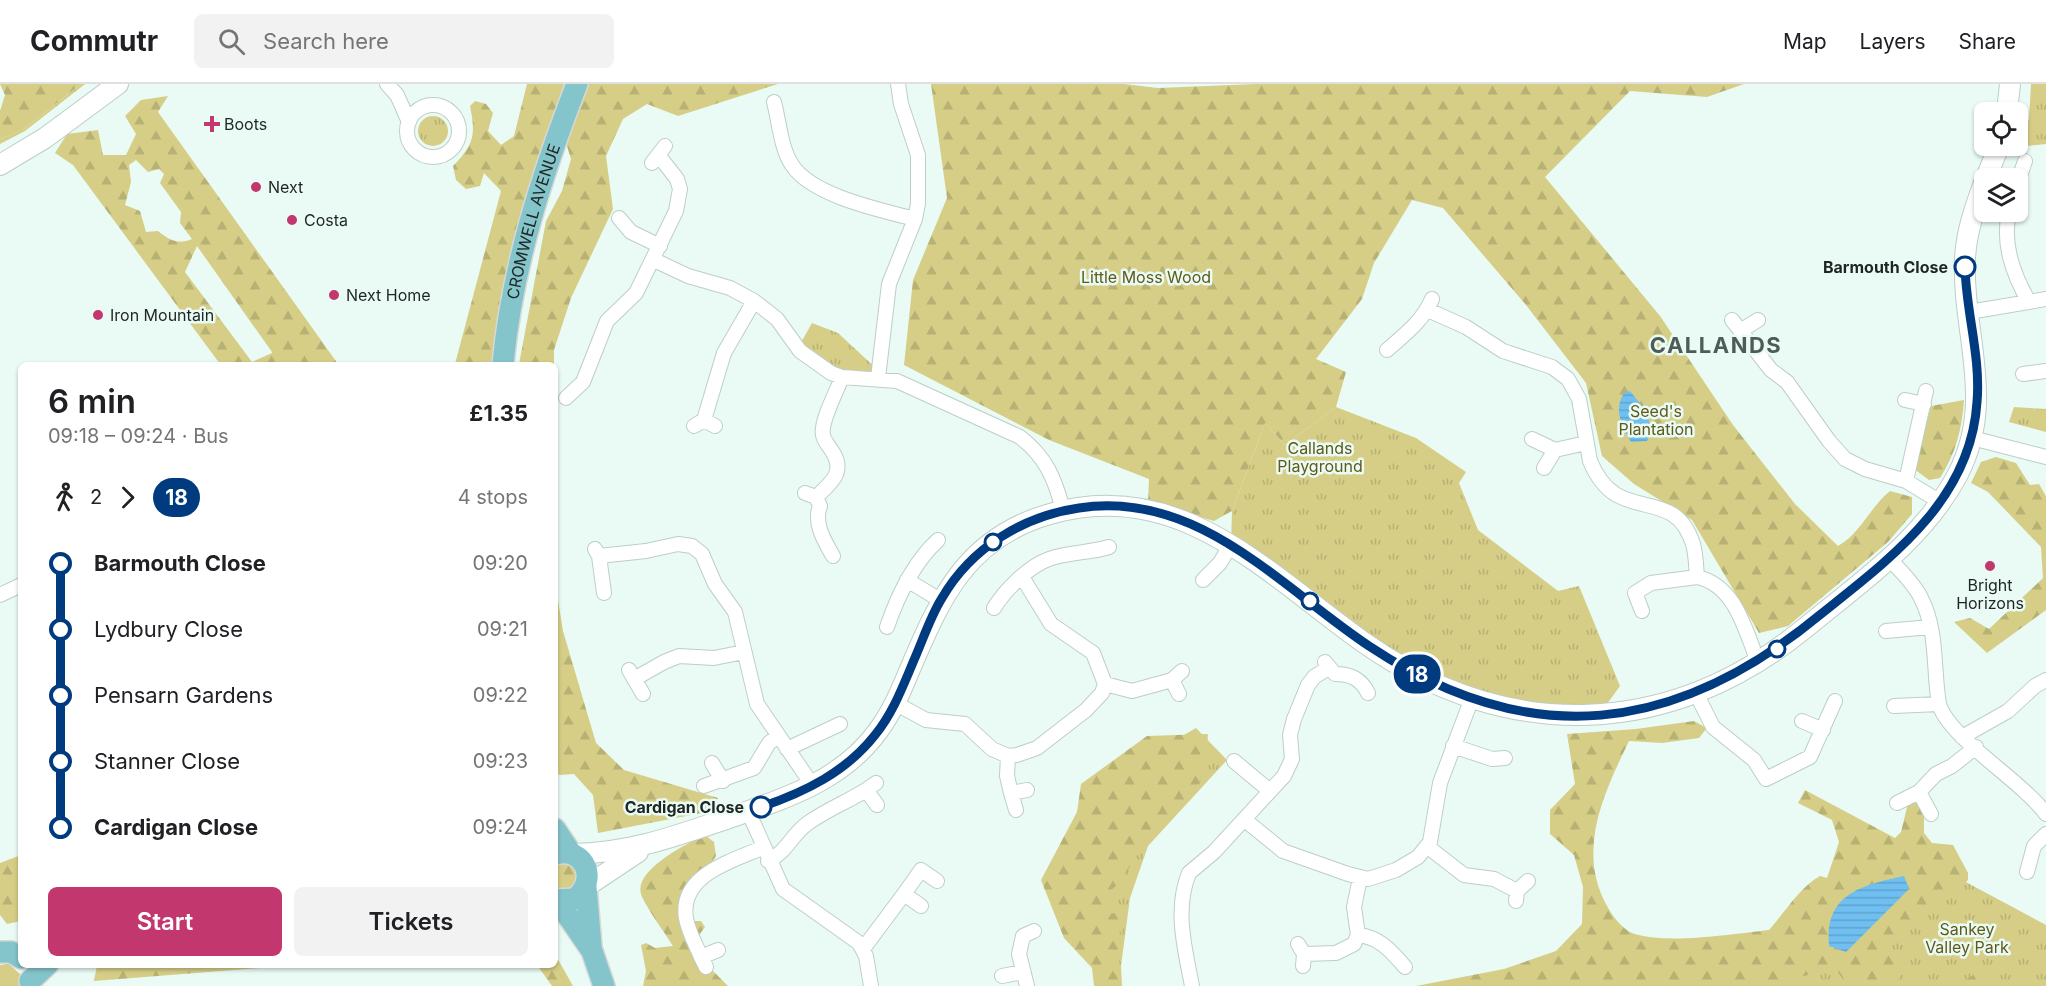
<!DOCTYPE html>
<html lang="en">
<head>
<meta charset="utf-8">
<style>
  body { margin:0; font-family:Inter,sans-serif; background:#f2f2f2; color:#202124; height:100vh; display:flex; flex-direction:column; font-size:22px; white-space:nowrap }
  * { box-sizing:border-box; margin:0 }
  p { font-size:20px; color:#757577 }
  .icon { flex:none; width:33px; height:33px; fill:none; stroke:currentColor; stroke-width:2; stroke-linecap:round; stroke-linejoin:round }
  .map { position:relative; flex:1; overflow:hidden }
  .sheet { position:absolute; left:18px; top:278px; width:540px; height:606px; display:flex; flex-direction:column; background:#fff; border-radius:9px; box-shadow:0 2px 4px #0004 }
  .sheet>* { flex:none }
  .badge { padding:0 12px; border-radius:20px; font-size:21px; line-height:39px }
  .controls { position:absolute; left:1974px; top:18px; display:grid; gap:12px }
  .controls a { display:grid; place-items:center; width:54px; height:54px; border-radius:9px; background:#fff; box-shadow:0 2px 4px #0004; font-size:30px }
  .map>.badge { position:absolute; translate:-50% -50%; box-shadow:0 0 0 3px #fff }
  .legs { display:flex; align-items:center; gap:9px; height:66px; padding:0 30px; font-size:20px }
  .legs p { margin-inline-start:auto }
  .overview { display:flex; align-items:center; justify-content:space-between; height:102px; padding:0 30px }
  h1 { font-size:33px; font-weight:600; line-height:45px }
  .button { display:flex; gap:12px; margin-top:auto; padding:12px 30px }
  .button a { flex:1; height:69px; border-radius:9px; background:#c2376d; color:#fff; font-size:24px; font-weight:600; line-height:69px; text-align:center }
  .button a+a { background:#f2f2f2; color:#202124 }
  ul { padding:0 30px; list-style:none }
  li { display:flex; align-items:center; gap:21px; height:66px; font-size:22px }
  li i { display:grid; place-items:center; width:9px; height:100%; margin:0 8px; background:currentColor }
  li i::after { content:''; width:15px; height:15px; margin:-8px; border:4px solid; border-radius:50%; background:#fff }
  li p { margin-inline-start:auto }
  li:first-child i { background:linear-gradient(#0000 50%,currentColor 0) }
  li:last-child i { background:linear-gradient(currentColor 50%,#0000 0) }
  header { display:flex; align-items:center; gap:36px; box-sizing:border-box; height:84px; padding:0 30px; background:#fff; border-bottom:2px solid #e0e0e0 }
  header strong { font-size:28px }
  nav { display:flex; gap:33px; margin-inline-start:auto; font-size:21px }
  .search { width:420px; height:54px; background:#f2f2f2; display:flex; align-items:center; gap:15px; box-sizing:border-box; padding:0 21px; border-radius:9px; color:#757577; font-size:22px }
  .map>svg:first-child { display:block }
  .grass { fill:url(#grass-tufts) }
  .forest { fill:url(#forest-firs); fill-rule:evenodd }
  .water { fill:url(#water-rules) }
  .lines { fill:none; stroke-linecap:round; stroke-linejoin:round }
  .street-casing { stroke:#bdcec7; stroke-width:16 }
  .secondary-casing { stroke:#bdcec7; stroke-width:22 }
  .primary-casing { stroke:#d7d8d7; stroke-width:24 }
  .street { stroke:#fff; stroke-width:14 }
  .secondary { stroke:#fff; stroke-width:20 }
  .primary { stroke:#84c5cb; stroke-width:21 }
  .line-1-casing { stroke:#fff; stroke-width:14 }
  .line-1 { stroke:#003b80; stroke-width:9 }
  .poi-dot { fill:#c2376d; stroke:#e9fbf4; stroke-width:2 }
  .stop-1-dot { fill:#fff; stroke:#003b80; stroke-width:3 }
  .labels { text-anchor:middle; stroke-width:5; stroke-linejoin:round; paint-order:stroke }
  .poi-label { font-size:16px; fill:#1f2523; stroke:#e9fbf4; text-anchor:start }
  .street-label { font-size:16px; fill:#1f2523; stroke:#e9fbf4 }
  .stop-label { font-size:16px; font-weight:bold; fill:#1f2523; stroke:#e9fbf4; text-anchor:end }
  .park-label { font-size:16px; fill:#60591b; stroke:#e9fbf4 }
  .district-label { font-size:22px; font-weight:bold; letter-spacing:1.5px; fill:#4d5c56; stroke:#e9fbf4 }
</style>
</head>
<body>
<header>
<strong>Commutr</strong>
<div class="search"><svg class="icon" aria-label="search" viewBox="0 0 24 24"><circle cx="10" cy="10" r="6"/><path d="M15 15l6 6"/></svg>Search here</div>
<nav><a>Map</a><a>Layers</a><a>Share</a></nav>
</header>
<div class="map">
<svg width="2046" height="902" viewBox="0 0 2046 902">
  <defs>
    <pattern id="grass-tufts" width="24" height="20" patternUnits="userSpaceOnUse" patternTransform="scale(1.5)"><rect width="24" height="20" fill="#d6ce87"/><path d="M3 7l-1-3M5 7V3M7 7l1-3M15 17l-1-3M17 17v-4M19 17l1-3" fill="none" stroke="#b7b174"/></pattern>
    <pattern id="forest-firs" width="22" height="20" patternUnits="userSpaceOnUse" patternTransform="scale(1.5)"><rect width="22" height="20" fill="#d6ce87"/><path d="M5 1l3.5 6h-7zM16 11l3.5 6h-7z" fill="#b7b174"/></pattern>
    <pattern id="water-rules" width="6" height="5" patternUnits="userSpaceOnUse" patternTransform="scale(1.5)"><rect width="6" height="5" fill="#6fbff1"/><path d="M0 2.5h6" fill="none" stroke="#60a4ce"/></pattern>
  </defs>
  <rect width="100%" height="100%" fill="#e9fbf4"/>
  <path class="grass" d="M81,0H85L25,47L0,60V55L24,45Z
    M2031,0H2046V60L2019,63L2029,35Z
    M418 47a15 15 0 1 1 30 0a15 15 0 1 1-30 0Z
    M812,239L838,249L879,287L878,294L842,293L799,262Z
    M1336,323L1416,354L1466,388L1459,399L1478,446L1558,507L1579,502L1620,602L1599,631L1441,602L1231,460L1232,427L1265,339L1285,361Z
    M2014,323L2046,325V348L2009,338Z
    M1196,644L1227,676L1148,762L1130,814L1121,882L1122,902H1102L1094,856L1107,696Z
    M1962,796L2046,841V902H1510L1727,861Z"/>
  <path class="forest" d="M0,0H81L24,45L0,55V27L5,11Z
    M527,0H564L526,120L498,280H455L501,107L484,89L480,102L466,105L456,96L453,82C474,61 476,51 470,22L475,17L486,20L493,29L488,47L501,61L514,52Z
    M586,0H778L678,32L647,20L623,35L606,72L613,125L571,214L554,266V280H519L546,137L562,107L571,75L564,53Z
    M931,0H1124L1158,4L1256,0H1744L1707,13L1630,7L1545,93L1660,232L1733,341L1795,420L1838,462C1861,449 1870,423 1890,407L1912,413V430L1888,458L1788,542L1759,549L1692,436L1634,400L1602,372L1586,299L1526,221L1443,124L1412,116L1374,179L1362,215L1316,275L1346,288L1336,323L1285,361L1265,339L1232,427L1214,437L1148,418L1149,395L1049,356L904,281L913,196L947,114Z
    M168,12L158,28L338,280H220L73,81L55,69L67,50L98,46L103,71H126L136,50L125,32L141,16ZM136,76L148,88L159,85L164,90L160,99L181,128L180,139L192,155C178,161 169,156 158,147L146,148L140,127L125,121L131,98L129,81ZM197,162L272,268V269L252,278L185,188Z
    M1964,316C1962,345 1956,369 1940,394L1929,396L1914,385L1931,322Z
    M1996,373L2016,379L2030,401L2039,400L2046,412V526L1987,569L1954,538L1970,534L1989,545L2043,494L2041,463L1988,408L1971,399L1981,378Z
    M555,498L563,547L596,659L624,686L718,714L707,728L598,749L593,711L574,690L559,691L555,683Z
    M1694,637L1707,644L1699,654L1662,659L1629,657C1604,709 1576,766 1607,822C1612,831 1622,845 1632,849C1666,861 1732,850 1769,846C1785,828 1800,803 1820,792L1827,794L1839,758L1832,736L1798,719L1805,706L1895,754L1901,748L1908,719L1917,717L1924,726V749L1932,759L1953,761L1968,789V796L1954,811L1927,829L1889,862C1895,880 1914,881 1891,902C1872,902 1866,896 1845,898L1834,883L1771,902H1416L1504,885L1556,867L1582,840L1583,803L1574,771L1550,750V726L1575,700L1567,650L1636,645Z
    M1208,650L1204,692L1174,728L1157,740L1120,798L1101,816L1109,830L1120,828L1119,902H1094L1092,884L1064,854L1041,796L1077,728L1081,700L1147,652Z
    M705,751L714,758L716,772L693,809L692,837H701L705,843L697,854L708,882L728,902H643L646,887L641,861L646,859L655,864L673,862C665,849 645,822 641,810C634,786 686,760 705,751Z
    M21,771V837L7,840L0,831V779Z
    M559,778L574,780L579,794L571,806L555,804V780Z
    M555,870L573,902H552L537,881L555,880Z
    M9,880L20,890V902H0V881Z
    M97,881V880L297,881L94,897Z
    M1977,888L1987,891L1996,902H1958Z"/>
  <path class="water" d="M1630,307L1646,327L1652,347L1647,357L1631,358C1622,342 1613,326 1624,309Z
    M1904,792L1909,805L1846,868L1829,862C1824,810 1862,801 1904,792Z"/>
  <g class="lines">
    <g class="street-casing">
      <path id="street" d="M387,0L397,11L409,38
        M774,18C779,37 781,65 792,81C812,112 881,126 915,135
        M407 47a26 26 0 1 1 52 0a26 26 0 1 1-52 0Z
        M652,79L665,62
        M2018,98L2025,77
        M2009,128C2002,160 2013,190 2029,218
        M619,134L631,148L660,162
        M654,176L688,192L730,204L754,217L777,235L800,267L831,289L842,293L897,297L1020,353C1046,373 1055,395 1063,426
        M1428,226L1466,243L1503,267L1552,283L1568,295L1579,315L1590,377C1595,389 1603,402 1615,410C1645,428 1678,414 1693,460C1696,470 1696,482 1697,493C1735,501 1745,545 1758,578
        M1969,228L2046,215
        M1732,236L1771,286L1787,298L1829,357L1845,375L1865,385L1906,397L1942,419
        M1740,247L1758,236
        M1387,266C1404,251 1423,237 1432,215
        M2023,290L2046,287
        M878,294L889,200L915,135L918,120V71L901,20L898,0
        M566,314L583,298L607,237L636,209L676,127L680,105L677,95L659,72
        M1905,316L1924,320
        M704,336L724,269L754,217
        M694,342L704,336L715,342
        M1972,354L2046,373
        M1532,355L1555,366L1544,384
        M1555,366L1586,359
        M1906,397L1926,307
        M805,409L816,413L820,422C813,439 825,458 833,472
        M816,413C831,399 846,388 832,367C829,362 824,357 823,351C820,338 837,307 842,293
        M595,465L599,472L604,509
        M599,472L646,467L678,460L692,462L702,470L715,500L735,528L757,620L813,702
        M1889,474C1899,486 1914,499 1921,514C1938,547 1933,585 1939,620L1894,622
        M1022,493L1051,540L1093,569L1105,600L1132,607L1172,596
        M907,496L940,516
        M1203,496L1220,479L1231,460
        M0,511L21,501
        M994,524C1005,506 1029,482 1049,475C1068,468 1090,469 1109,463
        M1642,527L1635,509L1651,499L1697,493
        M887,543C898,511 913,479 938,456
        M1886,547L1930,543
        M1325,578L1335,590C1351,590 1361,595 1368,609
        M629,586L643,610
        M634,595L664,578L679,572L714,574L744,568
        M1696,609L1713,643L1754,676L1766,695L1810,673L1835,617
        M1179,610L1172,596L1182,587
        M895,619L926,636L965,640L992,665L1008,672L1017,671L1037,664L1086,626L1102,609L1105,600
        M1939,620C1949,654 2021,696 2046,730
        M1802,637L1823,646
        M1962,653L2008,627L2035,602L2046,596
        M1453,662L1492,675L1505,674
        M787,665L840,640
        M1008,672L1007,692L1011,709
        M1234,677L1270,707
        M712,679L723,697
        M876,699L866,706L877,721
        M704,702L754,684L769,659L778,652
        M1919,708L1931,730
        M1897,719L1919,708L1936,690L1952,682L1976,663
        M1016,726L1011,709L1027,706
        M748,727L783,805L859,859L866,872L871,902
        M1245,736L1283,767L1348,790L1368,795L1396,786L1418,773L1430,758L1440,699L1472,614
        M1428,763L1464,791L1494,795L1517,807
        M768,777C788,767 791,751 808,739C826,726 847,718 866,706
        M2027,788L2034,762L2046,750
        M904,810L921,786L937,797
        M1516,817L1517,807L1528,797
        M1358,851C1380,853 1392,868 1405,883
        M1298,860L1304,870L1303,882
        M863,865L904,810L921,822
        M1304,870L1336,869L1354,860L1358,851L1354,823L1360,794
        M701,873C696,861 688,847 686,834C679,791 732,777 762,764
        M706,883L701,873L718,866
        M1002,892L1023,888
        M1027,902L1019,870L1023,852L1034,847
        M1192,902C1185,865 1174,826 1189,789L1214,768L1284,692L1292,675L1290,651L1294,635L1308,601L1314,593L1328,584"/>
    </g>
    <g class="secondary-casing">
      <path id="secondary" d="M2007,28L2010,0
        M0,81L45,54L118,0
        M1986,94L1999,62
        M572,770C629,769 673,753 726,735C783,715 841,698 878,647C892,628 901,607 910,585C941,513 966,454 1050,430C1181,392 1269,492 1366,560C1509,660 1671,654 1805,544C1861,498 1924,455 1958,390C1996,316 1962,251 1965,175C1966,149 1975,123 1984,99
        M587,802L638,768"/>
    </g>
    <g class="primary-casing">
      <g id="primary">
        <path id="s1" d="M503,280C512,183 542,90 577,0"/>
        <path d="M555,745L571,769"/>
        <path d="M555,770C586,762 599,798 574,815L555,816"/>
        <path d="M586,803L591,862"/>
        <path d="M557,816L592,867L604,902"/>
        <path d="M0,868H11L21,874"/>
        <path d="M30,897L48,880"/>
      </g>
    </g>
    <use href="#street" class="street"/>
    <use href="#secondary" class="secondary"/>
    <use href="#primary" class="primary"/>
  </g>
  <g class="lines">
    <g class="line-1-casing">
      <path id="line-1" d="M761,723C805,708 846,688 875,651C893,629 903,602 914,576C923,556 930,533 942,514C971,464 1023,432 1079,424C1198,406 1279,502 1369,562C1530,669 1676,650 1821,530C1891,474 1971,416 1977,318C1981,273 1966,228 1965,183"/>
    </g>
    <use href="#line-1" class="line-1"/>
  </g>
  <g class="poi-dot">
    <path d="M209 31h6v6h6v6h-6v6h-6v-6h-6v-6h6z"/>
    <circle cx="256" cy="103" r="6"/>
    <circle cx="292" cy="136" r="6"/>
    <circle cx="334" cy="211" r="6"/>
    <circle cx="98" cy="231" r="6"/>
    <circle cx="1990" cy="482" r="6"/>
  </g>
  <g class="stop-1-dot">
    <circle cx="1965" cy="183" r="10"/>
    <circle cx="993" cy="458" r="8"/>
    <circle cx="1310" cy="517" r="8"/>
    <circle cx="1777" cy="565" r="8"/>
    <circle cx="761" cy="723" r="10"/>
  </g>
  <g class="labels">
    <g class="poi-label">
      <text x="224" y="46">Boots</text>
      <text x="268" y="109">Next</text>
      <text x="304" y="142">Costa</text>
      <text x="346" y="217">Next Home</text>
      <text x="110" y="237">Iron Mountain</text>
      <text x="1990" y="507" text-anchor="middle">Bright<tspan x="1990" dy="18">Horizons</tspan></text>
    </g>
    <g class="street-label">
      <text dy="6" stroke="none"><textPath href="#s1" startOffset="146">CROMWELL AVENUE</textPath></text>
    </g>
    <g class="stop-label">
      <text x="1948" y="189">Barmouth Close</text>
      <text x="744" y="729">Cardigan Close</text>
    </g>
    <g class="park-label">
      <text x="1146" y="199">Little Moss Wood</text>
      <text x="1656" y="333">Seed's<tspan x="1656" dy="18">Plantation</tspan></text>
      <text x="1320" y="370">Callands<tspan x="1320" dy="18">Playground</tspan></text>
      <text x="1967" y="851">Sankey<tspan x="1967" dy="18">Valley Park</tspan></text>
    </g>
    <g class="district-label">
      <text x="1716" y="269">CALLANDS</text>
    </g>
  </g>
</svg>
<div class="controls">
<a><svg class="icon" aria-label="locate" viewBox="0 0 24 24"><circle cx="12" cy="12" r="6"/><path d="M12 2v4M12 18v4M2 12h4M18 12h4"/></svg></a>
<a><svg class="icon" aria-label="layers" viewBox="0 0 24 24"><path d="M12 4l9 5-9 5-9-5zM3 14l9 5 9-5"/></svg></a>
</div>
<b class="badge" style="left:1417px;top:590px;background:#003b80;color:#fff">18</b>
<section class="sheet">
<div class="overview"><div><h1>6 min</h1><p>09:18 – 09:24 · Bus</p></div><b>£1.35</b></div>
<div class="legs"><svg class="icon" aria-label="walk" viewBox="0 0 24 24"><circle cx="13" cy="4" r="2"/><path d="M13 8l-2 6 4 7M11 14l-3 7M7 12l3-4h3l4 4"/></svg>2<svg class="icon" aria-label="forward" viewBox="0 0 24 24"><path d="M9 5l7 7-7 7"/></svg><b class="badge" style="background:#003b80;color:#fff">18</b><p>4 stops</p></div>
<ul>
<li><i style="color:#003b80"></i><b>Barmouth Close</b><p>09:20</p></li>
<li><i style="color:#003b80"></i><span>Lydbury Close</span><p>09:21</p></li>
<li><i style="color:#003b80"></i><span>Pensarn Gardens</span><p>09:22</p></li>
<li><i style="color:#003b80"></i><span>Stanner Close</span><p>09:23</p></li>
<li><i style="color:#003b80"></i><b>Cardigan Close</b><p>09:24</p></li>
</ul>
<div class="button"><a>Start</a><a>Tickets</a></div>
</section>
</div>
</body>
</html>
